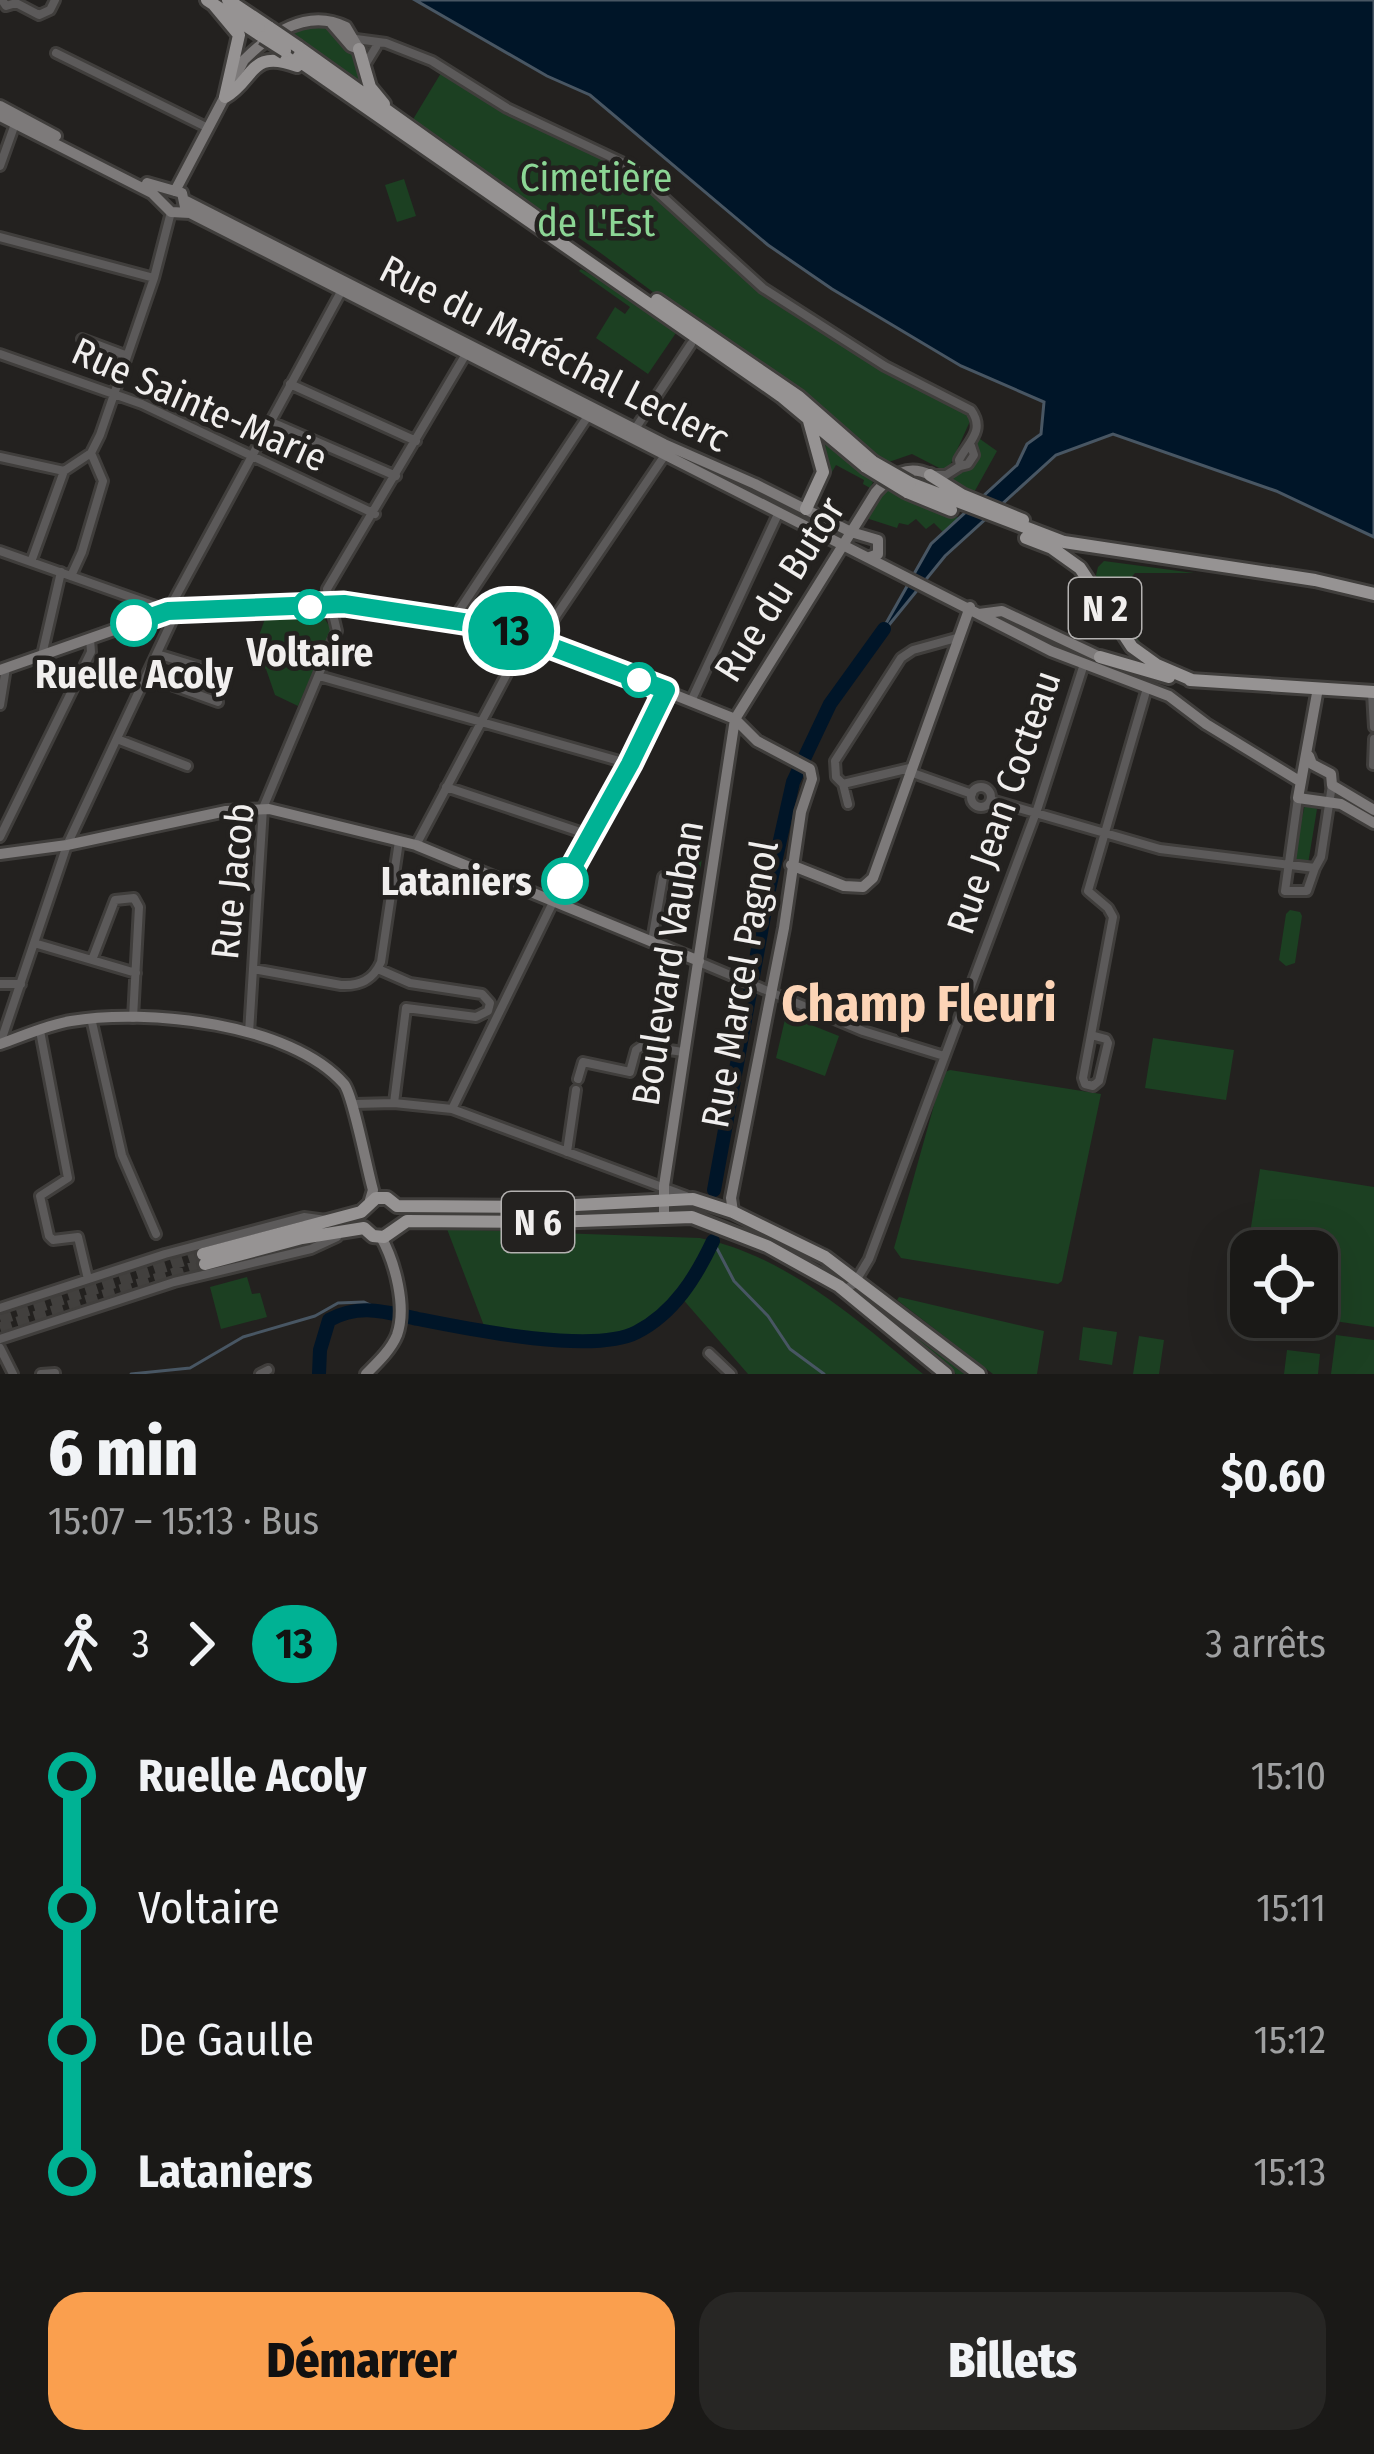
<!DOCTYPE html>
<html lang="fr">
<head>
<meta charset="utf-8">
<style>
  body { margin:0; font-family:"Fira Sans Condensed",sans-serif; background:#272624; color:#f1f3f6; height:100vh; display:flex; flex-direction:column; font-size:45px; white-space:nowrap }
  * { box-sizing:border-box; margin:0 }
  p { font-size:39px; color:#9fa0a1 }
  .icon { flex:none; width:66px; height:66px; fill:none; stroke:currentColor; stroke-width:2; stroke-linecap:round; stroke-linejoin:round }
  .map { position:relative; height:1374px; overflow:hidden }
  .side { display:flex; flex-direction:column; background:#1a1917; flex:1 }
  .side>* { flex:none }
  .badge { padding:0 24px; border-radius:39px; font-size:42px; line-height:78px }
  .controls { position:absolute; left:1230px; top:1230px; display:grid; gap:24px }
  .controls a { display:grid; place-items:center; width:108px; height:108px; border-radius:24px; background:#1a1917; box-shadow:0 12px 48px #0002,0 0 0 3px #383836; font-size:60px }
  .map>.badge { position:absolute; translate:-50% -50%; box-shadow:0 0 0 6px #fff }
  .legs { display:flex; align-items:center; gap:18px; height:132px; padding:0 48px; font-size:39px }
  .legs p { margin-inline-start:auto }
  .summary { display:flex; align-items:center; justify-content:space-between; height:204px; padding:0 48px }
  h1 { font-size:66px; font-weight:800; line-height:90px }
  .cta { display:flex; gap:24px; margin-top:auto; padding:24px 48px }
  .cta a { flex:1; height:138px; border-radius:36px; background:#fa9f4e; color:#111; font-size:48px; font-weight:800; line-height:138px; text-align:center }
  .cta a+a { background:#272624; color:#f1f3f6 }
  ul { padding:0 48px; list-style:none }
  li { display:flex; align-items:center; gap:42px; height:132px; font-size:45px }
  li i { display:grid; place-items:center; width:18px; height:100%; margin:0 15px; background:currentColor }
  li i::after { content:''; width:30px; height:30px; margin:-15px; border:9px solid; border-radius:50%; background:#1a1917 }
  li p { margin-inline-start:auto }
  li:first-child i { background:linear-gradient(#0000 50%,currentColor 0) }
  li:last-child i { background:linear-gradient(currentColor 50%,#0000 0) }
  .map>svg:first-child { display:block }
  .green { fill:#1c4022 }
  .water { fill:#001528; stroke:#485663; stroke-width:3 }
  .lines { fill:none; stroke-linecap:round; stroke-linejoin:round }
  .stream { stroke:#485663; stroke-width:3 }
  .river { stroke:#001528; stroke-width:14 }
  .primary-tunnel { stroke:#42403e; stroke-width:12; stroke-dasharray:12 6; stroke-linecap:butt }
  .street-casing { stroke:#403e3c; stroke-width:14 }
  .secondary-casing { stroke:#403e3c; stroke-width:16 }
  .primary-casing { stroke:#403e3c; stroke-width:18 }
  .street { stroke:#5c5a5a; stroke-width:8 }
  .secondary { stroke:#7d7a7a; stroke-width:10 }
  .primary { stroke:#969393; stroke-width:12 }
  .primary-bridge-casing { stroke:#403e3c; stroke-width:18; stroke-linecap:butt }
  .primary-bridge { stroke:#969393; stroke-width:12 }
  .line-1-casing { stroke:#fff; stroke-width:27 }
  .line-1 { stroke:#00b294; stroke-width:18 }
  .stop-1-dot { fill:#fff; stroke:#00b294; stroke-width:6 }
  .labels { text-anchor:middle; stroke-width:9; stroke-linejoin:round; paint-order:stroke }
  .shield { fill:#23211f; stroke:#b3b1b0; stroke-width:3 }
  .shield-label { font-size:36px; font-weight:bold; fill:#f1efee }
  .park-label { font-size:39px; fill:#8cd695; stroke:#23211f }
  .street-label { font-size:39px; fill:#f1efee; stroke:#23211f }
  .stop-label { font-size:39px; font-weight:bold; fill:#f1efee; stroke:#23211f }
  .district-label { font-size:51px; font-weight:bold; fill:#fcd4b6; stroke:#23211f }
</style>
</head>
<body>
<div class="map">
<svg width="1374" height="1374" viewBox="0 0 1374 1374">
  <rect width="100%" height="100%" fill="#23211f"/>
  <path class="green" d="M311,23C352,29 361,58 370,93L288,34Z
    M441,73L496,109L621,164L763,296L842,346L967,414L971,419L947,472L912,454L883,464L602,254L412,121Z
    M404,179L416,216L397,222L385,185Z
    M581,269L629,295L678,330L648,374L596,338L615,307L625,314L630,307L579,271Z
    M816,431L873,482L870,488L863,484L864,480L836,465L817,498L828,473Z
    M980,439L997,451L972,496L945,478L971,465L974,446Z
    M886,486L959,518L943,532L934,523L926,529L916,519L908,525L899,523L897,528L866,518Z
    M1104,561L1194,573H1135L1113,597L1143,647L1136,644L1095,579L1098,567Z
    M322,615L332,630L298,706L275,695L266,669L250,661L266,616Z
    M1305,804L1317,809L1308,864L1293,861Z
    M681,847L703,850L699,880L678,877Z
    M1290,910L1300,912L1302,916L1295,963L1286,966L1279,960L1286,914Z
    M786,1015L839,1036L825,1076L776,1058Z
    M1153,1038L1234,1050L1226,1100L1145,1088Z
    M950,1070L1101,1094L1062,1281L1058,1284L901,1258L894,1248L943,1073Z
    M1260,1169L1374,1187V1327L1328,1320V1312L1317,1310V1251H1251V1300L1240,1298Z
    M447,1229L700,1238C787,1256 857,1320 923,1374H748L680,1296L635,1334L606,1340L486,1331Z
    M247,1277L252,1294L260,1293L267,1317L221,1329L210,1287Z
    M871,1296L965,1374H956L866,1301Z
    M899,1297L1044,1331L1037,1374H993L897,1300Z
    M1083,1327L1117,1332L1112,1365L1079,1360Z
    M1336,1335L1374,1340V1374H1331Z
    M1139,1336L1164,1340L1159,1374H1133Z
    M1287,1350L1320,1354L1318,1374H1284Z"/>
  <path class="water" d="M415,0H1374V537L1276,491L1113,434L1056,455L945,556L876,641L931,544L1017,465L1027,444L1041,434L1044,402L961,366L832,289L768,245L590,95L547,76Z"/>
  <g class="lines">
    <path class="stream" d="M713,1241L734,1281L768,1316L790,1349L824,1374
      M131,1374L190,1368L243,1337L315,1316L338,1303L364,1302L383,1311"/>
    <path class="river" d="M714,1190L768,894L793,782L830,704L884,629
      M319,1374L320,1350L329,1320C360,1303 385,1312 418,1319C468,1329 594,1355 637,1332C674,1313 696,1277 713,1241"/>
    <path class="primary-tunnel" d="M0,1319L203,1254
      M0,1328L205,1264"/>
    <g class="street-casing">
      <path id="street" d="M2,0L6,6L16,3L39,15L50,10L55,0
        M356,39L386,43L432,61L507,108L628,165L763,288L885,366L971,410C986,431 968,442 959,460L960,466L946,475H933
        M56,53L208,128
        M365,65L376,47
        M0,166L15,124
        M0,237L154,278
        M82,339L125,355
        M0,354L142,404L375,514
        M290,384L416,441
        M271,422L396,476
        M635,429L691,344
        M0,457L64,471L91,453L100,435L154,278L171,212
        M960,466L968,464L974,455L971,446
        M0,551L167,610
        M31,562L64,471
        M71,576L82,552L103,481L91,453
        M453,620L588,416
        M539,641L665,455
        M157,654L219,673
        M42,655L61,572
        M146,676L218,702
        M319,676L630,764
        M1372,693L1374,727
        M692,699L779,512
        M0,705L6,668
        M117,739L187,766
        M1373,765L1374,739
        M910,768L843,784L836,777L835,761L901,658L913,650L960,637
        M910,772L972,794
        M843,784L848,804
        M446,787L592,836
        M971 797a10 10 0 1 1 20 0a10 10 0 1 1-20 0Z
        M1298,798L1285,891H1307L1315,868
        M991,800L1160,849L1315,868L1321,857L1332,785
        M0,837L91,652L90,639
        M416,845L527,636
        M652,941L663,877
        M34,943L136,973
        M92,960L115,900L134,898L139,907L133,1018
        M699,962L863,1031L944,1056
        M253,969L341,985C360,986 373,980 381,962L399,841
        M378,969L410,983L482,994L490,1003L488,1011L476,1017L406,1008L394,1103
        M0,984H21
        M91,1018L122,1155L156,1234
        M40,1031L68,1178L40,1196L49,1236L53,1240L78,1237L88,1279
        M249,1033L263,808L337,631L327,589L466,354
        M1091,1035L1106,1039L1108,1043L1099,1081L1093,1086L1085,1084L1083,1078L1113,917L1108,908L1088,891L1147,688
        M0,1044L67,845L171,623L168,611L342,290
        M578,1079L583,1062L630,1072L636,1050L642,1046L683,1052
        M355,1104L394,1103L452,1109L686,1196
        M452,1109L558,892L630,764L666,690
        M567,1152L576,1090
        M844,1290L854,1284L869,1259L1038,807L1084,664
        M0,1308L165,1254L304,1217L326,1220
        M0,1339L174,1282L311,1249L337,1237
        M0,1348L13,1374
        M709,1353L731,1374
        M41,1374L55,1373
        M260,1374L268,1370"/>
    </g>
    <g class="secondary-casing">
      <path id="secondary" d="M332,24L351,46L359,49
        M0,106L56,136
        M0,116L152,193L171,212L190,213L1051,651L1169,696L1206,724L1301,782
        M147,183L182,193L185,207
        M175,191L244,60C272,32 308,8 346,27L359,49
        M186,201L664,444L755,484L851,532L878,540V554L870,557
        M979,614L1002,611L1100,657
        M0,670L168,611L343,603L520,633L735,719L757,741L810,769L812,779L801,812L784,928L731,1198L733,1212
        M1318,688L1298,798L1341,804L1374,823
        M1309,756L1312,764L1331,774L1332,785L1374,810
        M0,854L67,845L226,811L269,809L416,845L699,961
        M791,865L844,886L863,887L873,878L970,607
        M0,1044C23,1036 47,1025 71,1021C146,1008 291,1023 344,1084C353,1095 367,1169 373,1190L370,1200
        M664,1216V1186L735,719L876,492C891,475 908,464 930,475
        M366,1374C377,1363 391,1350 397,1335C407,1307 395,1262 381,1237"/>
    </g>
    <g class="primary-casing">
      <path id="primary" d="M207,0L263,37
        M228,0L270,28
        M214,5L239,35L225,97
        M298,47L546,224
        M359,49L370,87L384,104
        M285,51L781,396L866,467
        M225,97C255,80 249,48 297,66
        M657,300L799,397L873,462
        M930,475L962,495L1023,520
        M910,483L1064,542L1315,580L1374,594
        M907,492L951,510
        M806,509L823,472L809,421
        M1026,538L1052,548L1080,568L1132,647L1157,665L1192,680
        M1100,657L1169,677
        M1190,680L1374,692
        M203,1254L361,1212L376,1198H387L397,1206L537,1207L693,1199L733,1212L825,1257L979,1374
        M205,1264L302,1238L364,1228L373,1236L384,1237L407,1221L551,1222L692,1217L767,1246L839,1286L946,1374"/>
    </g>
    <use href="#street" class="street"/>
    <use href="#secondary" class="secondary"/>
    <use href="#primary" class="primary"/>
    <g class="primary-bridge-casing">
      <path id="primary-bridge" d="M270,28L298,47
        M263,37L285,51
        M873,462L910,483
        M866,467L907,492"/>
    </g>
    <use href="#primary-bridge" class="primary-bridge"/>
  </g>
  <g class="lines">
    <g class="line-1-casing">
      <path id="line-1" d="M134,623L168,611L344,604L502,628L666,690L630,764L565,881"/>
    </g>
    <use href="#line-1" class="line-1"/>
  </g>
  <g class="stop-1-dot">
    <circle cx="310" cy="607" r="15"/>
    <circle cx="134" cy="623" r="21"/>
    <circle cx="639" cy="680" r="15"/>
    <circle cx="565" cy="881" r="21"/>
  </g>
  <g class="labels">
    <g class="shield">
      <rect x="1069" y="578" width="72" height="60" rx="9"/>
      <rect x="502" y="1192" width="72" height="60" rx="9"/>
    </g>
    <g class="shield-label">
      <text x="1105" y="621">N 2</text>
      <text x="538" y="1235">N 6</text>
    </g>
    <g class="park-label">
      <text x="596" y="191">Cimetière<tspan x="596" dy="45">de L'Est</tspan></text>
    </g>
    <g class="street-label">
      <text transform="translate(555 353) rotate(27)" y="14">Rue du Maréchal Leclerc</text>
      <text transform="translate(200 404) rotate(24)" y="14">Rue Sainte-Marie</text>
      <text transform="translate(779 589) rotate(-58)" y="14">Rue du Butor</text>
      <text transform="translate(1003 802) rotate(-71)" y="14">Rue Jean Cocteau</text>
      <text transform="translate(232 881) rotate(-84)" y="14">Rue Jacob</text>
      <text transform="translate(667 963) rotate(-81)" y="14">Boulevard Vauban</text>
      <text transform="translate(739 984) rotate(-80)" y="14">Rue Marcel Pagnol</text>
    </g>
    <g class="stop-label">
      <text x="310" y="666">Voltaire</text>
      <text x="134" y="688">Ruelle Acoly</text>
      <text x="532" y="895" text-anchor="end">Lataniers</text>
    </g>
    <g class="district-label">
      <text x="919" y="1021">Champ Fleuri</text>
    </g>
  </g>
</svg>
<div class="controls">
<a><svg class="icon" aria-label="locate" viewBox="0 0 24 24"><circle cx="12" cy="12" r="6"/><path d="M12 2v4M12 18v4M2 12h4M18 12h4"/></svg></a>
</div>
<b class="badge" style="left:511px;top:631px;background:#00b294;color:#111">13</b>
</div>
<section class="side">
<div class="summary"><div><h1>6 min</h1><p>15:07 – 15:13 · Bus</p></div><b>$0.60</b></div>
<div class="legs"><svg class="icon" aria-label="walk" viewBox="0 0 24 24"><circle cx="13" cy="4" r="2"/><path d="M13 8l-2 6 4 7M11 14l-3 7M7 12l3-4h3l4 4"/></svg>3<svg class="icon" aria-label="forward" viewBox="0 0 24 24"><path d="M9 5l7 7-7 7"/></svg><b class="badge" style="background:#00b294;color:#111">13</b><p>3 arrêts</p></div>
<ul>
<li><i style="color:#00b294"></i><b>Ruelle Acoly</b><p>15:10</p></li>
<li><i style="color:#00b294"></i><span>Voltaire</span><p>15:11</p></li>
<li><i style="color:#00b294"></i><span>De Gaulle</span><p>15:12</p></li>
<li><i style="color:#00b294"></i><b>Lataniers</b><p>15:13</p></li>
</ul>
<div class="cta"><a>Démarrer</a><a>Billets</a></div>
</section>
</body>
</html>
